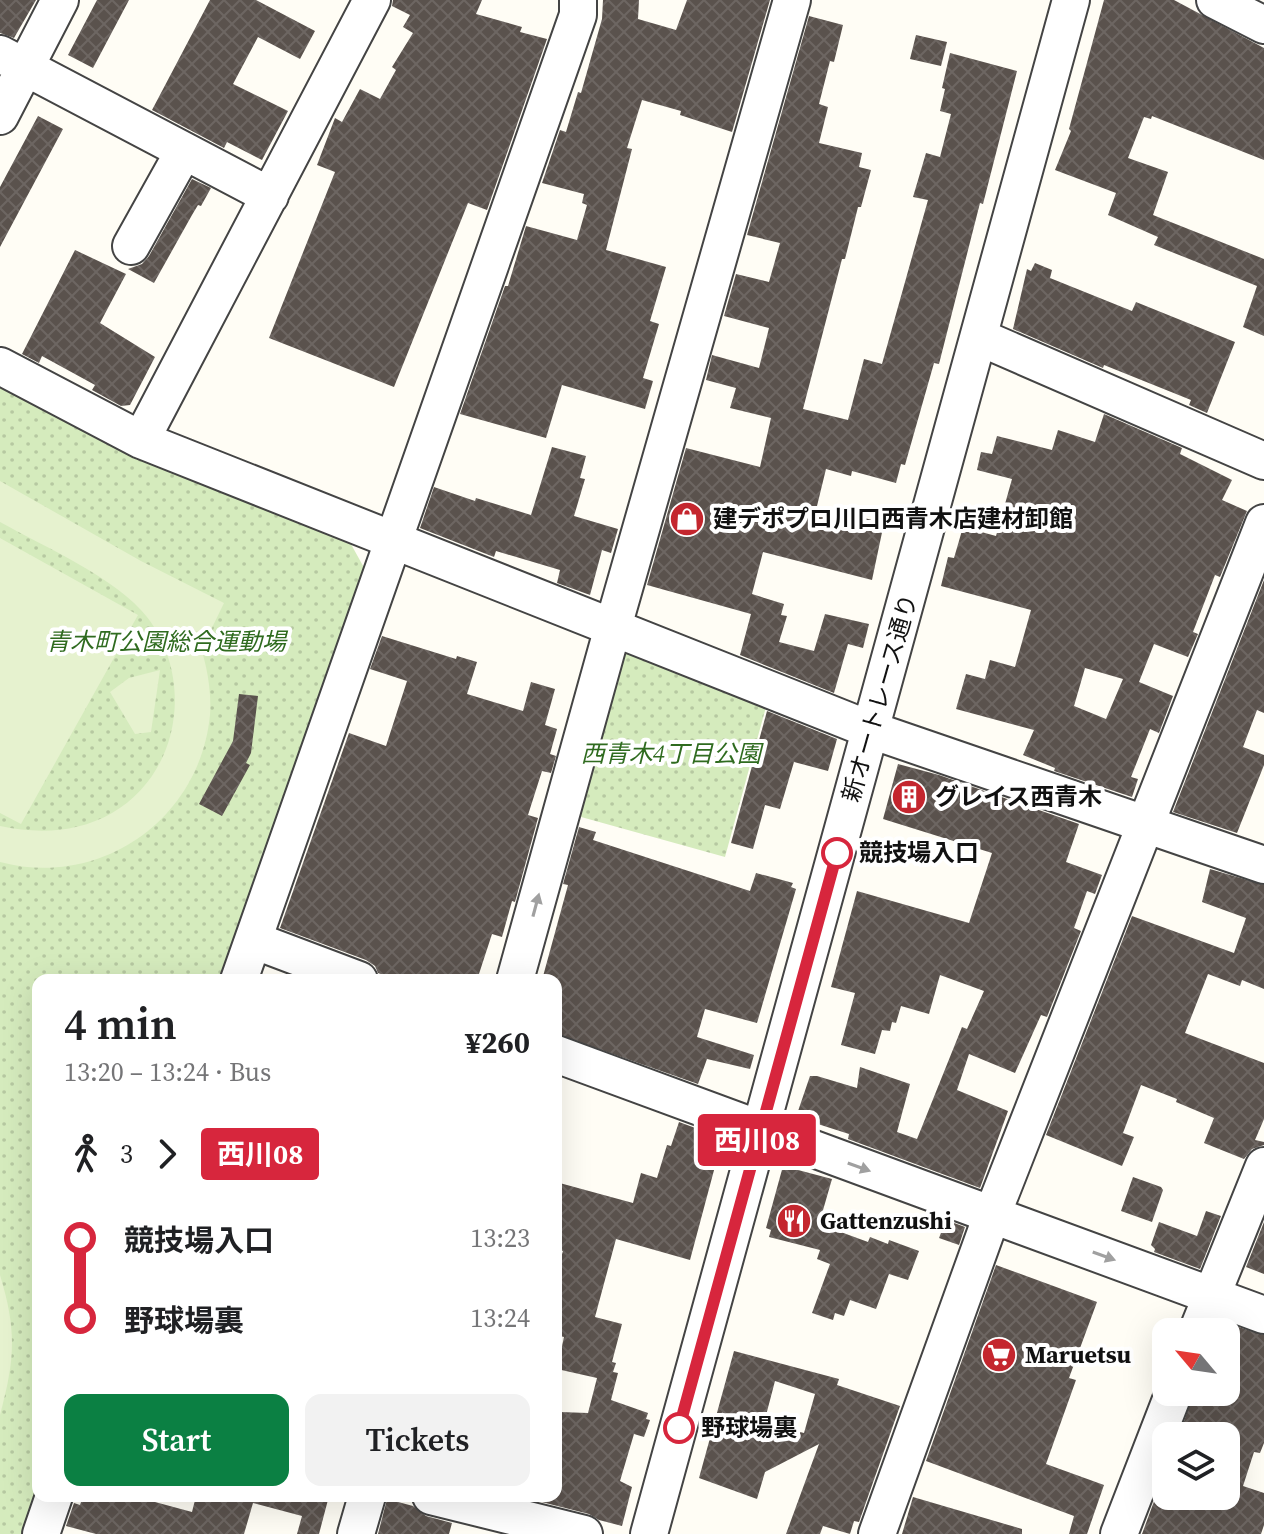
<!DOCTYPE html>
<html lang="en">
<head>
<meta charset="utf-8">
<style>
  body { margin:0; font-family:"Source Serif 4","Noto Sans JP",serif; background:#f2f2f2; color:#202124; height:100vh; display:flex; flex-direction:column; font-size:30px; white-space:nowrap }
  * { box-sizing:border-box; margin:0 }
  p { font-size:26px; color:#757577 }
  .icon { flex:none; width:44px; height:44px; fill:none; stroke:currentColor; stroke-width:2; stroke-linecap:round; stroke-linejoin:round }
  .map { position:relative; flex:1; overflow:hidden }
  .sheet { position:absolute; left:32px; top:974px; width:530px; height:528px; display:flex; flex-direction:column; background:#fff; border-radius:16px; box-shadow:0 8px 32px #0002 }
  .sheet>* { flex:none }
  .badge { padding:0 16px; border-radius:6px; font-size:28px; line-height:52px }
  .needle { width:52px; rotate:299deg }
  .controls { position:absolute; left:1152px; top:1318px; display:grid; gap:16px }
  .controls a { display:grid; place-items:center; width:88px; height:88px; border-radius:16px; background:#fff; box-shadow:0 8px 32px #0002; font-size:40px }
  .map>.badge { position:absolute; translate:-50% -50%; box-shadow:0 0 0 4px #fff }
  .legs { display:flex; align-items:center; gap:12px; height:88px; padding:0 32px; font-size:26px }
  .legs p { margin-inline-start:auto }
  .head { display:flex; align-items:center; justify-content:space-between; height:136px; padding:0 32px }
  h1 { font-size:44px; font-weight:600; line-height:60px }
  .primary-button { display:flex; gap:16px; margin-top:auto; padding:16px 32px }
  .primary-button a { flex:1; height:92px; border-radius:16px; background:#0b8043; color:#fff; font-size:32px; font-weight:600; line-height:92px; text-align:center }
  .primary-button a+a { background:#f2f2f2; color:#202124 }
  ul { padding:0 32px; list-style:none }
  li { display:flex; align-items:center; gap:28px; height:80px; font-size:30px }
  li i { display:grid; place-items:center; width:12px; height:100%; margin:0 10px; background:currentColor }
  li i::after { content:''; width:20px; height:20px; margin:-10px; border:6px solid; border-radius:50%; background:#fff }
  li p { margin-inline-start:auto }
  li:first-child i { background:linear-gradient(#0000 50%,currentColor 0) }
  li:last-child i { background:linear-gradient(currentColor 50%,#0000 0) }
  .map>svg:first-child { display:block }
  .park { fill:url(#park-dots) }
  .pitch { fill:#e6f2cf }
  .building { fill:url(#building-cross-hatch); fill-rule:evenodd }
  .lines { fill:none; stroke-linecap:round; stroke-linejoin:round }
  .minor-casing { stroke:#444; stroke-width:40 }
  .minor { stroke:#fff; stroke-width:36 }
  .oneway { fill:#a0a0a0 }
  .line-1-casing { stroke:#fff; stroke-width:18 }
  .line-1 { stroke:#d7263d; stroke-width:12 }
  .stop-1-dot { fill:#fff; stroke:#d7263d; stroke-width:4 }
  .labels { text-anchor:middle; stroke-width:8; stroke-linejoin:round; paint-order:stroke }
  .poi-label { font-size:24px; font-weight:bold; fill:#111; stroke:#fff; text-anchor:start }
  .park-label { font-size:24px; font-style:italic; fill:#2f6b1f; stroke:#fff }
  .street-label { font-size:24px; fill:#111; stroke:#fff }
  .stop-label { font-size:24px; font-weight:bold; fill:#111; stroke:#fff; text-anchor:start }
</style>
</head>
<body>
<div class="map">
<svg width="1264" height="1534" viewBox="0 0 1264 1534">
  <defs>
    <pattern id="park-dots" width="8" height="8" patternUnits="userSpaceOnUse" patternTransform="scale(2)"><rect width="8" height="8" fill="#d5ebbd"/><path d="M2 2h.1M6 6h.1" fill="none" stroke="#b6c8a1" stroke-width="1.8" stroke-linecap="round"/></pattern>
    <pattern id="building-cross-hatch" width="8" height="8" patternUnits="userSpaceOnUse" patternTransform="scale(2)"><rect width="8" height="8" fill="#5a524d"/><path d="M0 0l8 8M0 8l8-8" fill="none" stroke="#6d6662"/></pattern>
  </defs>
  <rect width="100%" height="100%" fill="#fffdf5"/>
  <path class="park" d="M0,379L347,537L367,573L221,980H38V1489L22,1534H0Z
    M626,649L766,707L725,857L574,815L614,655Z"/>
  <path class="pitch" d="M0,481L141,561L224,603L208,636L196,631C205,659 212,685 210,715C200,819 101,889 0,862V826C38,834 77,833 112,813C181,773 194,678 147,617C118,579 43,546 0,522Z
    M0,538L138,615L21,824L0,813Z
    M160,670L151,732L135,734L110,692L129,678Z
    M0,1275C17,1331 15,1359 0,1415Z"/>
  <path class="building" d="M0,0H36L14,38L0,33Z
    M97,0H129L93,68L68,55Z
    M210,0H256L315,31L300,59L258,37L233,84L288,111L262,160L227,142L224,148L152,110Z
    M393,0H482L476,14L522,27L520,32L547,39L487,210L468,203L394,387L269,338L335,172L317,165L335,118L342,122L360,89L380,99L396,70L392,67L413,33L403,27L410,15L392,6Z
    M603,0H639L638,19L676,30L687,0H770L732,132L680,115L681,111L642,100L627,148L632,149L606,250L666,267L650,321L659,324L643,378L653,381L645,409L562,385L546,438L460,414L505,286H508L526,226L577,240L587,205L582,203L584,194L542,183L560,130L566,132L578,92L581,93L602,19Z
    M1104,0H1174L1264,48V160L1152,116L1151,119L1144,117L1128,158L1168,172L1153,215L1264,259V336L1243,327L1257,286L1154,245L1158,237L1108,215L1116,193L1055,170L1071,131L1069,129Z
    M809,16L843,25L834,62L830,61L819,104L828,107L819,143L862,153L859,167L871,170L861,207H858L845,259H842L803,409L848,420L864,359L882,364L928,200L913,197L926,153L940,157L951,114L940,111L945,89L942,88L950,53L1017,71L983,204L980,203L939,364L934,363L905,465L901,464L896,483L852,471L851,476L826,469L817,506L884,523L872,580L763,552L752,594L784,604L781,615L787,616L779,642L814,651L825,614L869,624L863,648L848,644L834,693L740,655L751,614L647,585L686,448L760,467L771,418L730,408L736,388L706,380L712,355L759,368L769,328L724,316L736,274L769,282L780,243L747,235Z
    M916,35L947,42L941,66L910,59Z
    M38,116L63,129L0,247V187Z
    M192,179L211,188L201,206L198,205L192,215L154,283L128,269L142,264L149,256Z
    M75,250L126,274L100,323L155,357L130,405L121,406L92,390L95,385L42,356L39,363L22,354Z
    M1035,263L1052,270L1050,278L1132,311L1136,302L1235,342L1207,413L1189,405L1191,400L1104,365L1103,368L1013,329L1027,269L1031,271Z
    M1104,414L1182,448L1180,454L1232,480L1222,500L1247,511L1220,577L1215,575L1193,632L1198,634L1188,657L1154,644L1139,682L1173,696L1159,733L1150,729L1131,777L1138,779L1132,797L1054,771L1055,768L1023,755L1034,730L956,709L966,674L985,679L990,660L1015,667L1031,610L941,586L948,557L954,558L963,527L996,536L1012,479L977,470L981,452L992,454L997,436L1052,450L1058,430L1095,442ZM1085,668L1123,679L1106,719L1074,706Z
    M552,447L586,456L580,478L585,479L574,516L618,529L611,553L602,550L590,595L557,583L560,570L496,551L494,557L420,528L434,487L475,501L476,498L531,515Z
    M1264,580V713L1257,710L1243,747L1264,755V765L1237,833L1173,812Z
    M382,636L456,659L457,656L477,662L467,694L523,711L531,682L555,689L545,725L557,729L550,754L556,756L551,773L542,771L528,815L538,818L515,902L512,901L502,937L492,934L477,980H397L378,973L375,966L366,960L280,928L349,733L386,746L407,681L370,669Z
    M239,694L258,696L251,753L246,763L250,765L222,816L199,804L233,741Z
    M767,711L837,739L828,771L794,762L780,809L765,805L753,849L731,843Z
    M898,764L939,775L1079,824L1066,862L1102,875L1095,894L1087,891L1074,928L1081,931L1047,1017L1041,1015L1015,1073L969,1054L957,1090L1008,1111L980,1188L848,1139L849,1134L796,1117L810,1076H817L857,1088L860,1067L910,1084L897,1132L917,1139L962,1027L967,1029L984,991L940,975L929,1014L901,1006L896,1023L892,1022L890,1031L882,1030L875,1054L841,1045L855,993L831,987L857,891L969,923L992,853L883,819Z
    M579,827L596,832L593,840L750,891L756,873L793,883L791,887L796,889L757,1023L705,1009L697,1037L754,1055L750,1069L707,1059L698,1084L556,1034V1009L562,990L556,988V980H542L568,885L563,884Z
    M1210,869L1264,885V989L1242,980L1240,986L1208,974L1185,1033L1264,1063V1119L1255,1140L1264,1142V1145L1252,1149L1244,1159L1204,1143L1214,1118L1176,1102L1177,1099L1141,1085L1123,1133L1134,1137L1122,1166L1046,1135L1132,916L1234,953L1246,918L1202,902Z
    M679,1122L720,1137L714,1158L717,1159L690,1260L616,1239L595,1317L622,1324L612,1362L616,1363L613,1372L618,1373L611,1400L648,1413L646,1419L650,1420L644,1437L634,1434L620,1481L632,1487L622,1526L599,1520L589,1514L518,1496H556V1426L560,1412L588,1413L597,1378L557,1369L564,1337L556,1335V1274L563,1251L556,1249V1182L633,1203L641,1173L657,1178L667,1145L671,1146Z
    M783,1166L832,1179L819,1224L868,1242L870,1237L888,1244L889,1240L919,1251L908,1280L889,1274L876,1309L850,1300L844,1316L835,1313L833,1320L812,1313L830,1264L817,1259L820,1250L769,1237L771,1230L766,1228Z
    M1133,1177L1161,1187L1163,1190L1152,1222L1121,1211Z
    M1206,1211L1221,1216L1200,1269L1154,1252L1155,1249L1151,1245L1159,1222L1197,1236Z
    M946,1220L965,1227L959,1245L939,1238Z
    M1264,1222V1274L1246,1267Z
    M996,1265L1097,1302L1069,1378L1076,1380L1046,1464L1104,1485L1087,1534H1069L1074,1516L926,1461Z
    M1226,1323L1264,1335V1443L1260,1453L1254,1452L1243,1486L1264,1493V1525L1261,1534H1142L1156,1496H1226V1436H1179L1194,1392H1226Z
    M734,1351L839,1379L837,1385L900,1406L859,1522L854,1521L850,1534L823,1526L820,1534H786L819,1444L765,1472L757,1499L699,1478ZM775,1381L815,1394L804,1433L764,1423Z
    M83,1496H156L155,1502L192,1512L196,1496H329L319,1534H297L302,1516L253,1503L244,1534H96L66,1526L74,1503L80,1505Z
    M913,1497L1022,1529V1534H902Z
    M387,1499L413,1506L426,1516L452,1523L449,1534H378Z"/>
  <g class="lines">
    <g class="minor-casing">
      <path id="minor" d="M1215,0L1264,25
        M0,54L270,196
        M0,116L60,0
        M131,246L184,151
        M979,337L1264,461
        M0,366L141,440L871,730L1264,865
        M141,440L372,0
        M253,940L359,980
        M239,980L578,15V0
        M515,980L613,627L792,0
        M556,1054L1264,1315
        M1197,1332L1264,1166
        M431,1496L584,1534
        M41,1534L54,1496
        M356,1534L367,1496
        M649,1534L1071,0
        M877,1534L992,1215L1264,523
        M1119,1534L1174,1392"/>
    </g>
    <use href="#minor" class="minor"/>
  </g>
  <defs><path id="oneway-solid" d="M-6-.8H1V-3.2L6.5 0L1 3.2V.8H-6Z" transform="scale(2)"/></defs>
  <g class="oneway">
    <use href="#oneway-solid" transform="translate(536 905) rotate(-75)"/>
    <use href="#oneway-solid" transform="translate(859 1167) rotate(20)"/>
    <use href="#oneway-solid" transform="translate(1104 1256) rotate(20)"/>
  </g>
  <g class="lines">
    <g class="line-1-casing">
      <path id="line-1" d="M679,1428L837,853"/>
    </g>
    <use href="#line-1" class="line-1"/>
  </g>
  <defs>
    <g id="shop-disc" transform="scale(1.8)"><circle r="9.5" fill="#c4262e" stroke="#fff"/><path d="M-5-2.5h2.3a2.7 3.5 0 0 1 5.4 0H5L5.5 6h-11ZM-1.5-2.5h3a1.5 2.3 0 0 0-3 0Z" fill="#fff"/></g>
    <g id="building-disc" transform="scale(1.8)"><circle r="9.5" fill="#c4262e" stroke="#fff"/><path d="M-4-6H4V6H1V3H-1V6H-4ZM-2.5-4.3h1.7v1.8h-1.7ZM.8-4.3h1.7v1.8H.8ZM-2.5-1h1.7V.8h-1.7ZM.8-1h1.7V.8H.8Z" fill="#fff"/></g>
    <g id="restaurant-disc" transform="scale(1.8)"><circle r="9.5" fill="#c4262e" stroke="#fff"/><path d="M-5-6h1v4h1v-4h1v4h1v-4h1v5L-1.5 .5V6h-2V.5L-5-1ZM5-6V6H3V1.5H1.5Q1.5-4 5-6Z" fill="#fff"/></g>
    <g id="supermarket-disc" transform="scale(1.8)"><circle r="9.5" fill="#c4262e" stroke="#fff"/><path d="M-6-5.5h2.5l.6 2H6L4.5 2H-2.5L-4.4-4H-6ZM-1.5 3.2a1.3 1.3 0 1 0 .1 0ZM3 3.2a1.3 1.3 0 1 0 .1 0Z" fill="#fff"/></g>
  </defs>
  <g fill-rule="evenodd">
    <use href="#shop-disc" x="687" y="519"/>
    <use href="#building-disc" x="909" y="797"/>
    <use href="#restaurant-disc" x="794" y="1221"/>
    <use href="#supermarket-disc" x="999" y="1355"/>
  </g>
  <g class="stop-1-dot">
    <circle cx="837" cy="853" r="14"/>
    <circle cx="679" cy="1428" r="14"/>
  </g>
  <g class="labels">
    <g class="poi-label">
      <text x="713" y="527">建デポプロ川口西青木店建材卸館</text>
      <text x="935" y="805">グレイス西青木</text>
      <text x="820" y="1229">Gattenzushi</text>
      <text x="1025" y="1363">Maruetsu</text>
    </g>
    <g class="park-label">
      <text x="166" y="650">青木町公園総合運動場</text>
      <text x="671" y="762">西青木4丁目公園</text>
    </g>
    <g class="street-label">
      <text transform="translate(880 698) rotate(-74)" y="8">新オートレース通り</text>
    </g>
    <g class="stop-label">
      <text x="859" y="861">競技場入口</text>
      <text x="701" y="1436">野球場裏</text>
    </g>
  </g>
</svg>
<div class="controls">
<a><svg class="needle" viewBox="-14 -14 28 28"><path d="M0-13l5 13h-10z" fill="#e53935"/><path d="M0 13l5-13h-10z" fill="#757577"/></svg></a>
<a><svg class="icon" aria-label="layers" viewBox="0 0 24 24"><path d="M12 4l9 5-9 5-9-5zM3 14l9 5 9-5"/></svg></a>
</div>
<b class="badge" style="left:757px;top:1140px;background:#d7263d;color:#fff">西川08</b>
<section class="sheet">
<div class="head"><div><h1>4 min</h1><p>13:20 – 13:24 · Bus</p></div><b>¥260</b></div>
<div class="legs"><svg class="icon" aria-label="walk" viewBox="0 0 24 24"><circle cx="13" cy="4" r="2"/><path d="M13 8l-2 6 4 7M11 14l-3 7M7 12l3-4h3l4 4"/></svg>3<svg class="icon" aria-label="forward" viewBox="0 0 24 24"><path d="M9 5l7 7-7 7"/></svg><b class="badge" style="background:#d7263d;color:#fff">西川08</b></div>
<ul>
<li><i style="color:#d7263d"></i><b>競技場入口</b><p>13:23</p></li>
<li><i style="color:#d7263d"></i><b>野球場裏</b><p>13:24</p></li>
</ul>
<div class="primary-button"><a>Start</a><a>Tickets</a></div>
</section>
</div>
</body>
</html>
